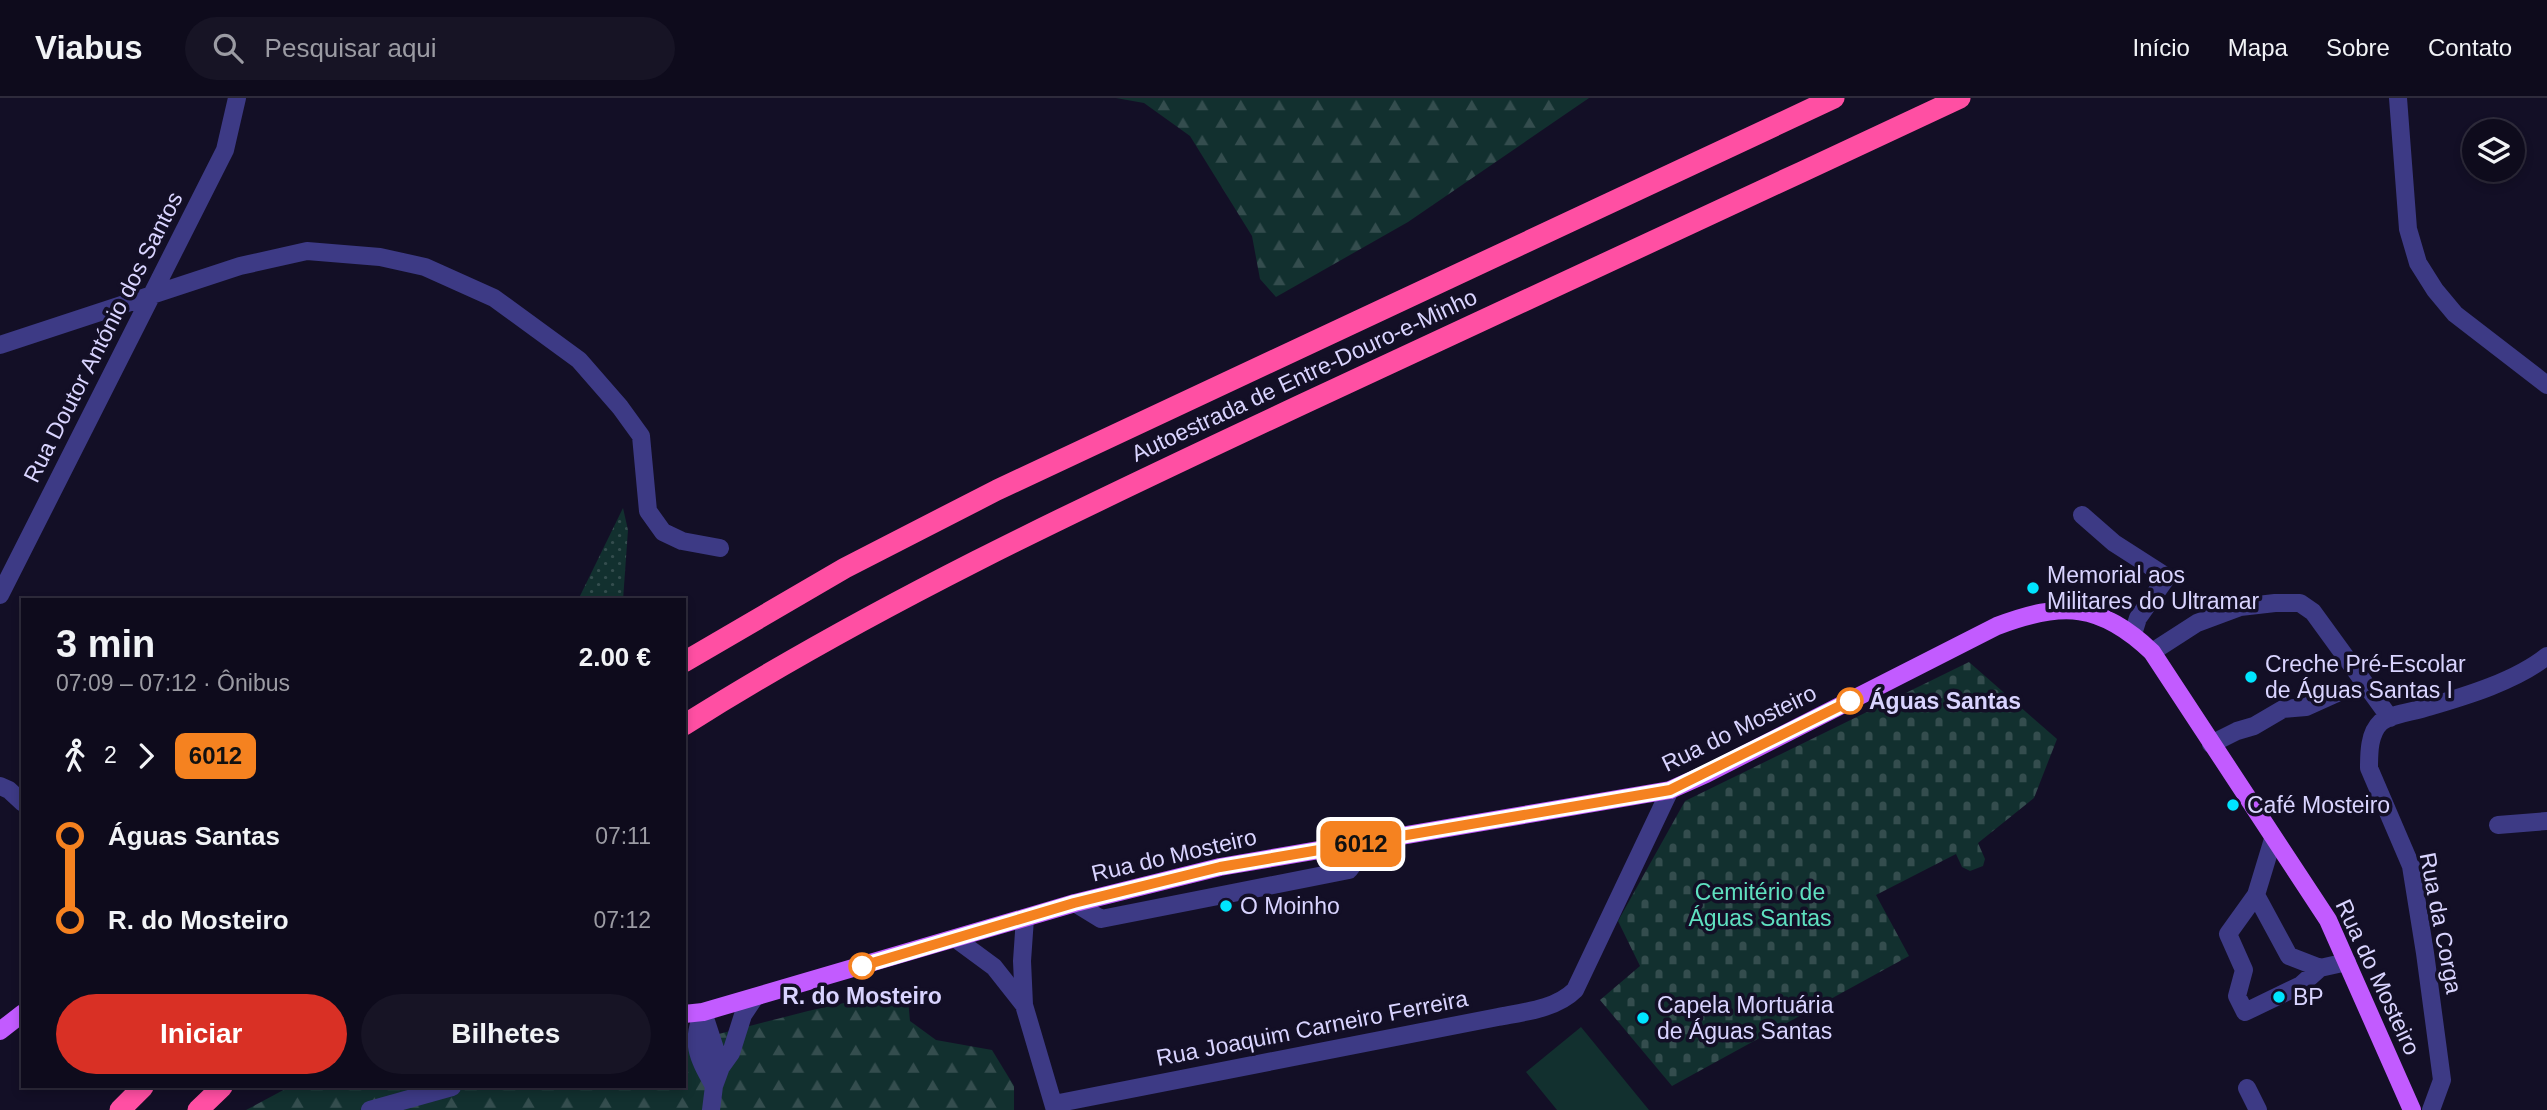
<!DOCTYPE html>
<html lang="pt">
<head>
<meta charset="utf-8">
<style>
  body { margin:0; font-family:Helvetica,sans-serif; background:#171425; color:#f1f3f6; height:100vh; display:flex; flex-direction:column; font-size:26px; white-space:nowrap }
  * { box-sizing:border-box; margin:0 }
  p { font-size:23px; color:#9b9ba3 }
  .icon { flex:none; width:38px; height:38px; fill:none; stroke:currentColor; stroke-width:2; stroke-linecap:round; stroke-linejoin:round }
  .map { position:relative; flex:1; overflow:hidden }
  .panel { position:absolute; left:21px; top:500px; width:665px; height:490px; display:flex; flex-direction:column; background:#0e0b1c; border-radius:0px; box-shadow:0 4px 10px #0003,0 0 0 2px #2e2b3b }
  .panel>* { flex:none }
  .badge { padding:0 14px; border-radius:10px; font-size:24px; line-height:46px }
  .fabs { position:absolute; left:2462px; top:21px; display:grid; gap:14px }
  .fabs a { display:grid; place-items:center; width:63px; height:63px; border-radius:50%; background:#0e0b1c; box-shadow:0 4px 10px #0003,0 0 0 2px #2e2b3b; font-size:35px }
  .map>.badge { position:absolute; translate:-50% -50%; box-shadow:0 0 0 4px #fff }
  .legs { display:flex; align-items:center; gap:10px; height:77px; padding:0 35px; font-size:23px }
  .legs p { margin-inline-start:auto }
  .head { display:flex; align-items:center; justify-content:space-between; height:119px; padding:0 35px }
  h1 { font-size:38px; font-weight:700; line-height:52px }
  .action { display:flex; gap:14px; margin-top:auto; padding:14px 35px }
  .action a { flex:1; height:80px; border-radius:42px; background:#d93025; color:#fff; font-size:28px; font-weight:700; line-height:80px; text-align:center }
  .action a+a { background:#171425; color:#f1f3f6 }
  ul { padding:0 35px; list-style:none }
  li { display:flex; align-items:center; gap:24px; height:84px; font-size:26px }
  li i { display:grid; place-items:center; width:10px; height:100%; margin:0 9px; background:currentColor }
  li i::after { content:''; width:18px; height:18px; margin:-9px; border:5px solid; border-radius:50%; background:#0e0b1c }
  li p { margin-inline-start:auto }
  li:first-child i { background:linear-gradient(#0000 50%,currentColor 0) }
  li:last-child i { background:linear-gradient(currentColor 50%,#0000 0) }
  header { display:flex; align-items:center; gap:42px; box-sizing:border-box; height:98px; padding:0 35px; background:#0e0b1c; border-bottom:2px solid #2e2b3b }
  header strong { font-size:33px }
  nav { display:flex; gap:38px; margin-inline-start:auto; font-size:24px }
  .search { width:490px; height:63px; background:#171425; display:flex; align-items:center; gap:18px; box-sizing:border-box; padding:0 24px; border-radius:38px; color:#9b9ba3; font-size:26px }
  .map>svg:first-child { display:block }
  .grass { fill:url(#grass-dots) }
  .forest { fill:url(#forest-firs) }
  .cemetery { fill:url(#cemetery-stones) }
  .park { fill:#12302f }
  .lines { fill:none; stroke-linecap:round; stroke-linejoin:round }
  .minor { stroke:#3d3a85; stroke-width:18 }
  .major { stroke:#c25bff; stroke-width:18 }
  .highway { stroke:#ff4fa3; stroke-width:21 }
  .line-1-casing { stroke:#fff; stroke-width:16 }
  .line-1 { stroke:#f58220; stroke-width:10 }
  .poi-dot { fill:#00e5ff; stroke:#130f26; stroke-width:2.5 }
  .stop-1-dot { fill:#fff; stroke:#f58220; stroke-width:3.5 }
  .labels { text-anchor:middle; stroke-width:7; stroke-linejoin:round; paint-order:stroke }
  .street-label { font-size:23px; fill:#d9d4ff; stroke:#130f26 }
  .poi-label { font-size:23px; fill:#d9d4ff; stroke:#130f26; text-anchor:start }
  .stop-label { font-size:23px; font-weight:bold; fill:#d9d4ff; stroke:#130f26; text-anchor:start }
  .park-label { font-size:23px; fill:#5fe0c0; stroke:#130f26 }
</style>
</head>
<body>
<header>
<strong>Viabus</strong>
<div class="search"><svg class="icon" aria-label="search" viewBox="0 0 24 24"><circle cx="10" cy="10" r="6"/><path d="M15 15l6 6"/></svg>Pesquisar aqui</div>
<nav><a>Início</a><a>Mapa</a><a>Sobre</a><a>Contato</a></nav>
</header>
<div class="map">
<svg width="2547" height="1012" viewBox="0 0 2547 1012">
  <defs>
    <pattern id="grass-dots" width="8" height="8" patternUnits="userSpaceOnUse" patternTransform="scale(1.75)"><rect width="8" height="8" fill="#12302f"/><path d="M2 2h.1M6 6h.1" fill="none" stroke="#344d4e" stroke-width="1.8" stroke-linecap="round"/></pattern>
    <pattern id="forest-firs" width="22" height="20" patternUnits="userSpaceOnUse" patternTransform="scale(1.75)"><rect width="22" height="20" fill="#12302f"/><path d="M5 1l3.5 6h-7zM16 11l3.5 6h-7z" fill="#344d4e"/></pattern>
    <pattern id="cemetery-stones" width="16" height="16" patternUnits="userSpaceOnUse" patternTransform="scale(1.75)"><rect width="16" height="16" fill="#12302f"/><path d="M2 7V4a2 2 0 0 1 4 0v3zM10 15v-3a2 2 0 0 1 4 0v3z" fill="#344d4e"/></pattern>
  </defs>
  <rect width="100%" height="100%" fill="#130f26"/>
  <path class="grass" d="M623,410L628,432L623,502H578Z"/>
  <path class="forest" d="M1116,0H1589L1408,124L1276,199L1260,181L1252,138L1190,38L1144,5Z
    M907,891L910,923L936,942L992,952L1014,988V1012H246L289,989H684V945L808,913Z"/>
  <path class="cemetery" d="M1969,564L2057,641L2034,700L1978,745L1985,761L1983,768L1970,773L1962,769L1956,756L1876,797L1909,858L1672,988L1600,902L1640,868L1618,823L1685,703Z"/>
  <path class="park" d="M1581,929L1649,1012H1557L1526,974Z"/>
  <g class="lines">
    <path class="minor" d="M2398,0L2408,131L2418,165L2435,192L2455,216L2547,287
      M0,247L240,168L307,153L380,159L425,169L494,200L579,262L620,309L641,338L648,413L663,434L682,443L720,450
      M2082,417L2114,445L2167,479L2138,520L2133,536
      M0,497L225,52L237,0
      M2152,554L2197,525L2240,509L2275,505H2300L2313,514L2390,620
      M2211,646L2237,633L2254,628L2283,611L2306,609L2337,595
      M0,688L9,692L23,705
      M2498,727L2547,723
      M2273,741L2256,797L2289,858L2320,870L2347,864
      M2256,797L2228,836L2244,872L2237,898L2245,914L2301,887L2320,870
      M1075,805L1101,821L1349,772L1369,745
      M956,841L994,869L1024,907L1022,863L1025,820
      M1024,907L1055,1012
      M703,914C690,946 698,959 714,988
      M703,914L721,969
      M2247,990L2258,1012
      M1054,1006L1498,919C1524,914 1556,911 1575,892L1670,692
      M370,1012L452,989
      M711,1012L714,988L721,969L731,955L743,917L755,899
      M2431,1012L2442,982L2425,855L2411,768L2369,670C2369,655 2369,635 2381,624C2393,615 2414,614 2428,609C2466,598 2516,583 2547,558"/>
    <path class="major" d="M684,916L703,914L1075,805L1220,769L1670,692L1706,676L1997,528C2062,503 2101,505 2152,554L2328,822L2412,1012
      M0,933L23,915"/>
    <path class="highway" d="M684,564L845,470L997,392L1834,0
      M684,627C882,502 1094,404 1305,305C1524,203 1742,102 1960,0
      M120,1012L143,989
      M198,1012L222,989"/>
  </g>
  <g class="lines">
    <g class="line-1-casing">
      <path id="line-1" d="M862,868L1074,805L1220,769L1670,692L1850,603"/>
    </g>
    <use href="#line-1" class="line-1"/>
  </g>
  <g class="poi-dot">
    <circle cx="2033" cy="490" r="7"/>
    <circle cx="2251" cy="579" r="7"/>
    <circle cx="2233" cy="707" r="7"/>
    <circle cx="1226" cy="808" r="7"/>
    <circle cx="2279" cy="899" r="7"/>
    <circle cx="1643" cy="920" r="7"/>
  </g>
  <g class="stop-1-dot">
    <circle cx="1850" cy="603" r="12"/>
    <circle cx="862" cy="868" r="12"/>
  </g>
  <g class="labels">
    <g class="street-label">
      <text transform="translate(103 239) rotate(-63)" y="8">Rua Doutor António dos Santos</text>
      <text transform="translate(1304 277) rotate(-25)" y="8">Autoestrada de Entre-Douro-e-Minho</text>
      <text transform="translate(1739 630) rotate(-26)" y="8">Rua do Mosteiro</text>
      <text transform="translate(1174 757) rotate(-13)" y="8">Rua do Mosteiro</text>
      <text transform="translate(2441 825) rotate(79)" y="8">Rua da Corga</text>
      <text transform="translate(2378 879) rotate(65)" y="8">Rua do Mosteiro</text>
      <text transform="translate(1312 930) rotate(-11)" y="8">Rua Joaquim Carneiro Ferreira</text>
    </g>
    <g class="poi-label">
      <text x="2047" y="485">Memorial aos<tspan x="2047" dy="26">Militares do Ultramar</tspan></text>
      <text x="2265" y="574">Creche Pré-Escolar<tspan x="2265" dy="26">de Águas Santas I</tspan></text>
      <text x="2247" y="715">Café Mosteiro</text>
      <text x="1240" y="816">O Moinho</text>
      <text x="2293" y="907">BP</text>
      <text x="1657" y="915">Capela Mortuária<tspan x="1657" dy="26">de Águas Santas</tspan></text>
    </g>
    <g class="stop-label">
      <text x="1869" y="611">Águas Santas</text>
      <text x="862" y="906" text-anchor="middle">R. do Mosteiro</text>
    </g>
    <g class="park-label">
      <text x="1760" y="802">Cemitério de<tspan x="1760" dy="26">Águas Santas</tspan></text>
    </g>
  </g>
</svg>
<div class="fabs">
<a><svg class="icon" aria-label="layers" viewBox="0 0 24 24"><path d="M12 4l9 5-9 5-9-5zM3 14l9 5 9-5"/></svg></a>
</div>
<b class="badge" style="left:1361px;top:746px;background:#f58220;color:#111">6012</b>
<section class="panel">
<div class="head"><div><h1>3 min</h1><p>07:09 – 07:12 · Ônibus</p></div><b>2.00 €</b></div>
<div class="legs"><svg class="icon" aria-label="walk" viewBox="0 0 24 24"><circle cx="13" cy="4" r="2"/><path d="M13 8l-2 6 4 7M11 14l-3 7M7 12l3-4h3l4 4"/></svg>2<svg class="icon" aria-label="forward" viewBox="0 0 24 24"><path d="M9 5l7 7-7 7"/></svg><b class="badge" style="background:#f58220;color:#111">6012</b></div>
<ul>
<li><i style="color:#f58220"></i><b>Águas Santas</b><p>07:11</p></li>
<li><i style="color:#f58220"></i><b>R. do Mosteiro</b><p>07:12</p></li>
</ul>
<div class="action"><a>Iniciar</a><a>Bilhetes</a></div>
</section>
</div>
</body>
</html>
